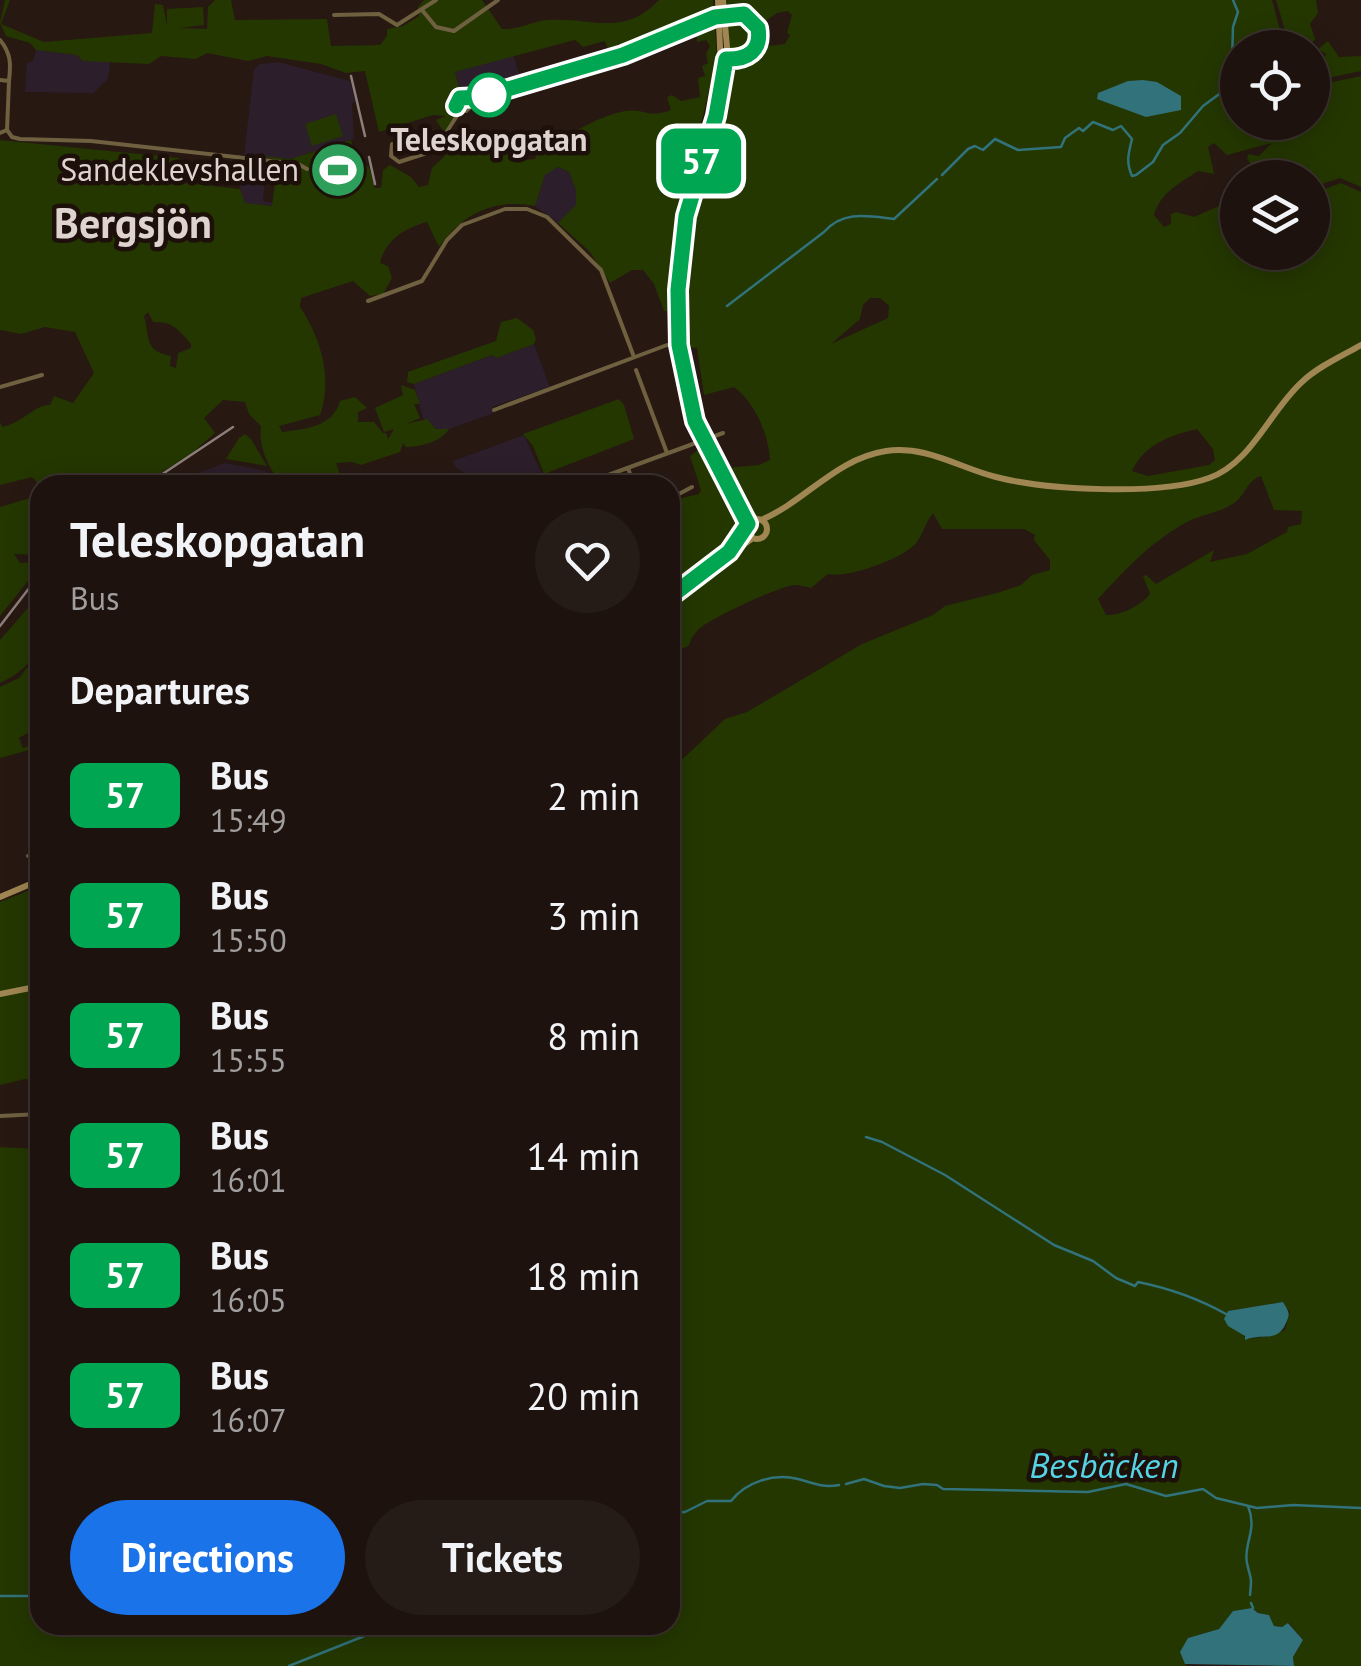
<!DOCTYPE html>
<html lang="en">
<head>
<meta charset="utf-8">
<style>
  body { margin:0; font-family:"PT Sans",sans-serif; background:#251b17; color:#f1f3f6; height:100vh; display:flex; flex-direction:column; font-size:38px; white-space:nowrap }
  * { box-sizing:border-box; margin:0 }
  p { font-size:32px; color:#a09e9e }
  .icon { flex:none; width:55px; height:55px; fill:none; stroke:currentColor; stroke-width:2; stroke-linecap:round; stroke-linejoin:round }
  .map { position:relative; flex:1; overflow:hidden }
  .details { position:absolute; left:30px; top:475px; width:650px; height:1160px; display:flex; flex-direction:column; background:#1d120e; border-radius:30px; box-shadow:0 5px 25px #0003,0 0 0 2px #3b322e }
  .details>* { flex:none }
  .badge { padding:0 20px; border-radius:15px; font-size:35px; line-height:65px }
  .buttons { position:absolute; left:1220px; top:30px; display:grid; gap:20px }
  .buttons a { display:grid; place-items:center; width:110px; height:110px; border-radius:50%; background:#1d120e; box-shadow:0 5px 25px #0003,0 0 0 2px #3b322e; font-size:50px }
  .map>.badge { position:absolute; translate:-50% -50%; box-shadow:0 0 0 5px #fff }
  h2 { padding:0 40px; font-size:38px; line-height:90px }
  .round { display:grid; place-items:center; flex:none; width:105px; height:105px; border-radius:52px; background:#251b17 }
  .overview { display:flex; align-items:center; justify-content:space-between; height:170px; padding:0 40px }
  h1 { font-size:48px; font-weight:700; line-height:75px }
  .cta { display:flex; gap:20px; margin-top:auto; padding:20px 40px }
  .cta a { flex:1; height:115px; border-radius:60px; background:#1a73e8; color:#fff; font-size:40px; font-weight:700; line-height:115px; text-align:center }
  .cta a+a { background:#251b17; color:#f1f3f6 }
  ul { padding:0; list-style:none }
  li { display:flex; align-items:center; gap:30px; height:120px; padding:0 40px }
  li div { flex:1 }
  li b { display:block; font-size:38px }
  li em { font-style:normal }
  li .badge { min-width:110px; font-weight:700; text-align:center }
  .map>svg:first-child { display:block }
  .education { fill:#2c1e2a }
  .green { fill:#243700; fill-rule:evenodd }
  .water { fill:#31727b }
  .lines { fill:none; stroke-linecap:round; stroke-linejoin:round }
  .stream { stroke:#31727b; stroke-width:2.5 }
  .street { stroke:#6f6040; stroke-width:4 }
  .secondary { stroke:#9f8652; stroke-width:6 }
  .tram { stroke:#8c7f7a; stroke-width:2.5 }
  .line-casing { stroke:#fff; stroke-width:22 }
  .line { stroke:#00a651; stroke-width:15 }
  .stop-dot { fill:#fff; stroke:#00a651; stroke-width:5 }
  .labels { text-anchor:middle; stroke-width:9; stroke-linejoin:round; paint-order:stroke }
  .stop-label { font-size:32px; font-weight:bold; fill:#ded3cf; stroke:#1d0f09 }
  .poi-label { font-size:32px; fill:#ded3cf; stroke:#1d0f09; text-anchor:end }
  .water-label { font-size:35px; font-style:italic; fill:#54d4e5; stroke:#1d0f09 }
  .district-label { font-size:42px; font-weight:bold; fill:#ded3cf; stroke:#1d0f09 }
</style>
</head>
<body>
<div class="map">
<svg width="1361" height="1666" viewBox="0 0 1361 1666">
  <rect width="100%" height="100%" fill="#271812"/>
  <path class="education" d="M36,50L77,55L83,61H110L108,79L93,93L25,92L27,63L33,61Z
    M513,54L521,81L474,95L461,94L455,72Z
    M278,62L350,81L355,101L352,104L354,139L290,159L244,155L254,70L259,64Z
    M243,161L277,166V169L254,168V177L265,178L263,201L273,203V206L244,203L240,189Z
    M558,167L569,172L576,190V205L558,223L535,206L545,174Z
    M534,344L550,387L492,407L494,413L449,429H437L423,418L414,384L492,355L497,358Z
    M524,435L542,474L512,485H474L471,477L455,467L453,461Z
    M225,463L266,471L272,485H187L198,473Z"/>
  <path class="green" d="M5,0H10L1,24L44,42L152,33L155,4L163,5L167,26V9L203,7L204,25L180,28L207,29L208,7L215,0H231L235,20L327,19L331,46L380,45L387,36V29L403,26L419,16L418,7L424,0H482L502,29C519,30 532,21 548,20C592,17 623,38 659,0H713L717,57L681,207L673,312L664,311L654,284L643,270H632L610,283L590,252L558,223L576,205V190L569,172L558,167L545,175L535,206C495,198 462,214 439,247L427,222C405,228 385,240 380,263L388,266L392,278L383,294L370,296L353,281L301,298L300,307C321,338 333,379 320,415L279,426L282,432C305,429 333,427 340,401L355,397L367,408L358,412V422H374L383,433H386L388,439L394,429L384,432L375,408L403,395L401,385L415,390L420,404H414L420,418L406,424L427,419L436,429H449C442,441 421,447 406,447L403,443L400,452L361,465L352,462L336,463L340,475L329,480L303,479L283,485C269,470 258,447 261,426L249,414L245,402L223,400L204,418L215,433L193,452L142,485H40L32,477L0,485V422L2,427C23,423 35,404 50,405L54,396L73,403L94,373L75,332L45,327L21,334L0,330V140L179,158L177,182L240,189L245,203L272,206L278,160L255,155L290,159L351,140L358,165L363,163L369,167L375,188H381L383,170L390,165L411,177L419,187L428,185L432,168L450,151C468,153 485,149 504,151L513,161L535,159L540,144L545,141L552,142C576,132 599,116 625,111C646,108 647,119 671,110L667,97L672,95L681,101L700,97L698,78L705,76L702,66L708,63L706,54L710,46L706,40L697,42L695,19L619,54H610L605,41L583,47L575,40L455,72L461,94L456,98V114L445,134L436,120L446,116L433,115L379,132L365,71L346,73L321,64L267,56L248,61L207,53L196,59L161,56L149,64L83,61L77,55L36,50L30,43L6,36L0,23ZM148,312L153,322C173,321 179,330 191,344V348L178,353L176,368L170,366L171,356C144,351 150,338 144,316Z
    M726,0H1272L1281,33L1279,47L1238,48V122H1312L1313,86L1361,76V187L1340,178L1313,187L1312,178L1258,177L1247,158L1249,154L1259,156L1272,143L1227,155L1214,143L1208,147L1214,174L1198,171C1180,183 1160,193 1154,215L1164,227L1171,224V214L1176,212L1194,217L1237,198L1238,252H1312L1313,193L1341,183L1361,192V1666H1294L1293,1657L1303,1640L1289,1623L1282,1627L1274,1626L1269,1615L1258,1613L1253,1608L1233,1611L1219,1629L1188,1638L1185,1664L1187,1666H0V1147L40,1149V1625H670V771L725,719L747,712L862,644L933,615L945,606L997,593L1021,585L1032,575L1050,570V560L1034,540L1035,535L1024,529H942L933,513C926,522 923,533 917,542C906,558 846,579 828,574L811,588C806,587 800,585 795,585C780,586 708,619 698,630C682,648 700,644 670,652V544L673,542L670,516L682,498L699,494L701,490L690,456L699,449L716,470L724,469L716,446L718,442V451L726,468L759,465L770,460C769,435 754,401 734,387L704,395L697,348L688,347L686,293L696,199L726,111L729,79L736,68L755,58L765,47C762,20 755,12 728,7ZM788,11L792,15L787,33L790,35L785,44L770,46L766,41L767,20L777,13ZM1157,82L1181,110L1098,93ZM870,298H880L889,306L888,318L831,344L860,319L863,305ZM1197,429L1213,449L1215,460L1209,465L1148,476L1132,471C1144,445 1170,435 1197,429ZM1261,476L1274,510L1302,511L1301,524L1288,527L1287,532L1247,554L1210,562L1214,550L1156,584L1146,575L1143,576L1150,594C1142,605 1120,616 1106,615L1098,599C1126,569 1151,541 1189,521C1203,514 1220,513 1234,503C1246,495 1246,481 1261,476ZM1283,1303L1290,1312L1285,1330L1270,1336L1246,1339L1228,1311Z
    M1276,0H1316L1318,13L1310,24L1315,39L1309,47L1300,44L1298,47H1284L1286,34Z
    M742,16L754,25L757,39L751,50L736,55L730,49L728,17Z
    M1328,41L1339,57L1361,56V71L1313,81V78L1319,76L1326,54L1318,49Z
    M336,114L343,136L312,146L305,124Z
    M517,318L533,330L536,339L534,344L497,358L492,355L414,384L407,382L408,372L496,341L501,322Z
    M619,399L624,405L634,439L544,474L533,446L523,434Z
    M245,434L251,439L267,466L226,459L239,438Z
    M40,495V555L14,554L20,563L33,562L40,566L0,616V507Z
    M40,594C40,637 45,662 0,683V640Z
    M40,651V713L34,717L33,730L19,738L23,748L40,742V747L0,758V687L19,678Z
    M40,886V1081L25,1079L0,1085V902Z"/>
  <path class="water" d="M1143,80L1157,82L1181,96V110L1146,117L1097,99L1098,93L1128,81Z
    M1283,1302C1290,1313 1290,1314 1286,1323C1277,1344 1263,1332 1245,1340V1336L1228,1326L1224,1319L1228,1311Z
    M1252,1608L1258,1613L1269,1615L1274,1626L1282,1627L1288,1623L1303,1640L1293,1657L1294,1666L1185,1664L1180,1652L1188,1638L1219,1629L1233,1611Z"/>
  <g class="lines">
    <path class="stream" d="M942,175L968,149L975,146L983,150L995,139L1018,150L1061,147L1065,138L1079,128L1083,131L1093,122L1113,130L1121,126L1132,139C1128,155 1126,162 1132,176L1136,175L1153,162L1163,145L1180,133L1203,106L1222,92L1232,63L1233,27L1238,12L1233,0
      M727,306L824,232C843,210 868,216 894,219L937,179
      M866,1137L882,1142L945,1175L1054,1245L1093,1261L1116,1278L1135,1286L1138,1282C1168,1288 1199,1299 1226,1314
      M846,1484L864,1479L884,1486L900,1488L923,1484L937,1485L943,1489L1088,1492L1126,1484L1166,1496L1203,1489L1216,1498L1257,1508L1293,1505L1361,1508
      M1248,1506C1258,1530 1243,1544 1247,1563C1251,1582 1252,1574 1250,1595
      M670,1513L685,1512L707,1501H731C746,1482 773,1473 798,1479C814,1483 822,1488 839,1485
      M0,1596H29L40,1591
      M1251,1603L1253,1608
      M289,1666L377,1631L402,1625"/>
    <path class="street" d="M422,10L436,27L454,31L498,0
      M334,15L379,14L397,25L436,0
      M0,40C11,53 11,64 9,81L0,80
      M727,59C755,61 770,38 749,17L729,14
      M481,97L466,111L457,108L456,102L460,98L481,97L623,55L715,17
      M7,130L12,137L20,139L91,141L298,164L307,169
      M0,133L7,130L9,81
      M392,144L391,156L399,162L427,153L439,144L460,111
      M368,301L422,281L447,240L462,225L505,209H527L547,217L601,270L634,357
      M636,370L667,453
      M0,387L42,375
      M494,410L667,345H685
      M628,468L634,485
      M581,485L723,433
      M670,507L677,495L692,487
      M28,856L40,849
      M0,1116L40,1114"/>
    <path class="secondary" d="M723,0L727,47L724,80L686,216L678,291L679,345L695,421L748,524
      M708,127L721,70L718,0
      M682,300C685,365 698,424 730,481C738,495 745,510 757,520
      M747 529a10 10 0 1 1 20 0a10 10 0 1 1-20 0Z
      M761,520C806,501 835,459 886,451C926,445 960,468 996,477C1046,490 1160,496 1209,478C1252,463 1270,410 1303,381C1319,366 1342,356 1361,345
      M670,596L753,538
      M0,897L40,880
      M0,994L40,986"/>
    <path class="tram" d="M351,76L365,136
      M369,157L375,184
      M146,485L233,427
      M0,626L40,574"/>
  </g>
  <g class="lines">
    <g class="line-casing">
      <path id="line" d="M456,106L460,98L481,97L623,55L715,17L744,14L758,28C762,51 747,60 726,59L716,116L686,216L678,290L679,345L695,421L748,524L729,552L670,597"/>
    </g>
    <use href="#line" class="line"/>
  </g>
  <defs>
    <g id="stadium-disc" transform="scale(2.875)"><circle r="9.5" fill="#2e9e5b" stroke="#1d0f09"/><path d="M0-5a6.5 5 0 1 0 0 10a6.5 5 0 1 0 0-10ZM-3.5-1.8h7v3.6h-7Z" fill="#fff"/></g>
  </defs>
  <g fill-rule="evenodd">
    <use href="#stadium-disc" x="338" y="170"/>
  </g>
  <circle class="stop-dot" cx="489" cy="95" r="20"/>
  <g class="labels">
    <g class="stop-label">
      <text x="489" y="151">Teleskopgatan</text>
    </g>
    <g class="poi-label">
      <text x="299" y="181">Sandeklevshallen</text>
    </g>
    <g class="water-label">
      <text x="1104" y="1478">Besbäcken</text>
    </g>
    <g class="district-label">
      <text x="133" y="238">Bergsjön</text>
    </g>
  </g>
</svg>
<div class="buttons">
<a><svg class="icon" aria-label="locate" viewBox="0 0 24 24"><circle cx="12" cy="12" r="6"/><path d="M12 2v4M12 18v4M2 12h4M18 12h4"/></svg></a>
<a><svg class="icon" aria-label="layers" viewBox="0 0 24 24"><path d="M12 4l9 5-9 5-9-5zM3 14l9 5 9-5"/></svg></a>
</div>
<b class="badge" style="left:701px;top:161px;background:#00a651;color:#fff">57</b>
<section class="details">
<div class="overview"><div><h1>Teleskopgatan</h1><p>Bus</p></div><a class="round"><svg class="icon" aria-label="heart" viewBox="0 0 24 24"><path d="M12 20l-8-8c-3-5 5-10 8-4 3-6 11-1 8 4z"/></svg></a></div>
<h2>Departures</h2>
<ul>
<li><span class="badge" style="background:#00a651;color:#fff">57</span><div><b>Bus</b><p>15:49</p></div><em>2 min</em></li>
<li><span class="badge" style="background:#00a651;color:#fff">57</span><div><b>Bus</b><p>15:50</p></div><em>3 min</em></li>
<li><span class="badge" style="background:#00a651;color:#fff">57</span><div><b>Bus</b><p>15:55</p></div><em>8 min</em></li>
<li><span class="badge" style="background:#00a651;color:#fff">57</span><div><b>Bus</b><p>16:01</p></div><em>14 min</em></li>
<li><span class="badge" style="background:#00a651;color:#fff">57</span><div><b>Bus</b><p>16:05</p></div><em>18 min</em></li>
<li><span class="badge" style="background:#00a651;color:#fff">57</span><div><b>Bus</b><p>16:07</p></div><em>20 min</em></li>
</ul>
<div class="cta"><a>Directions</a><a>Tickets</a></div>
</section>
</div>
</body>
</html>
